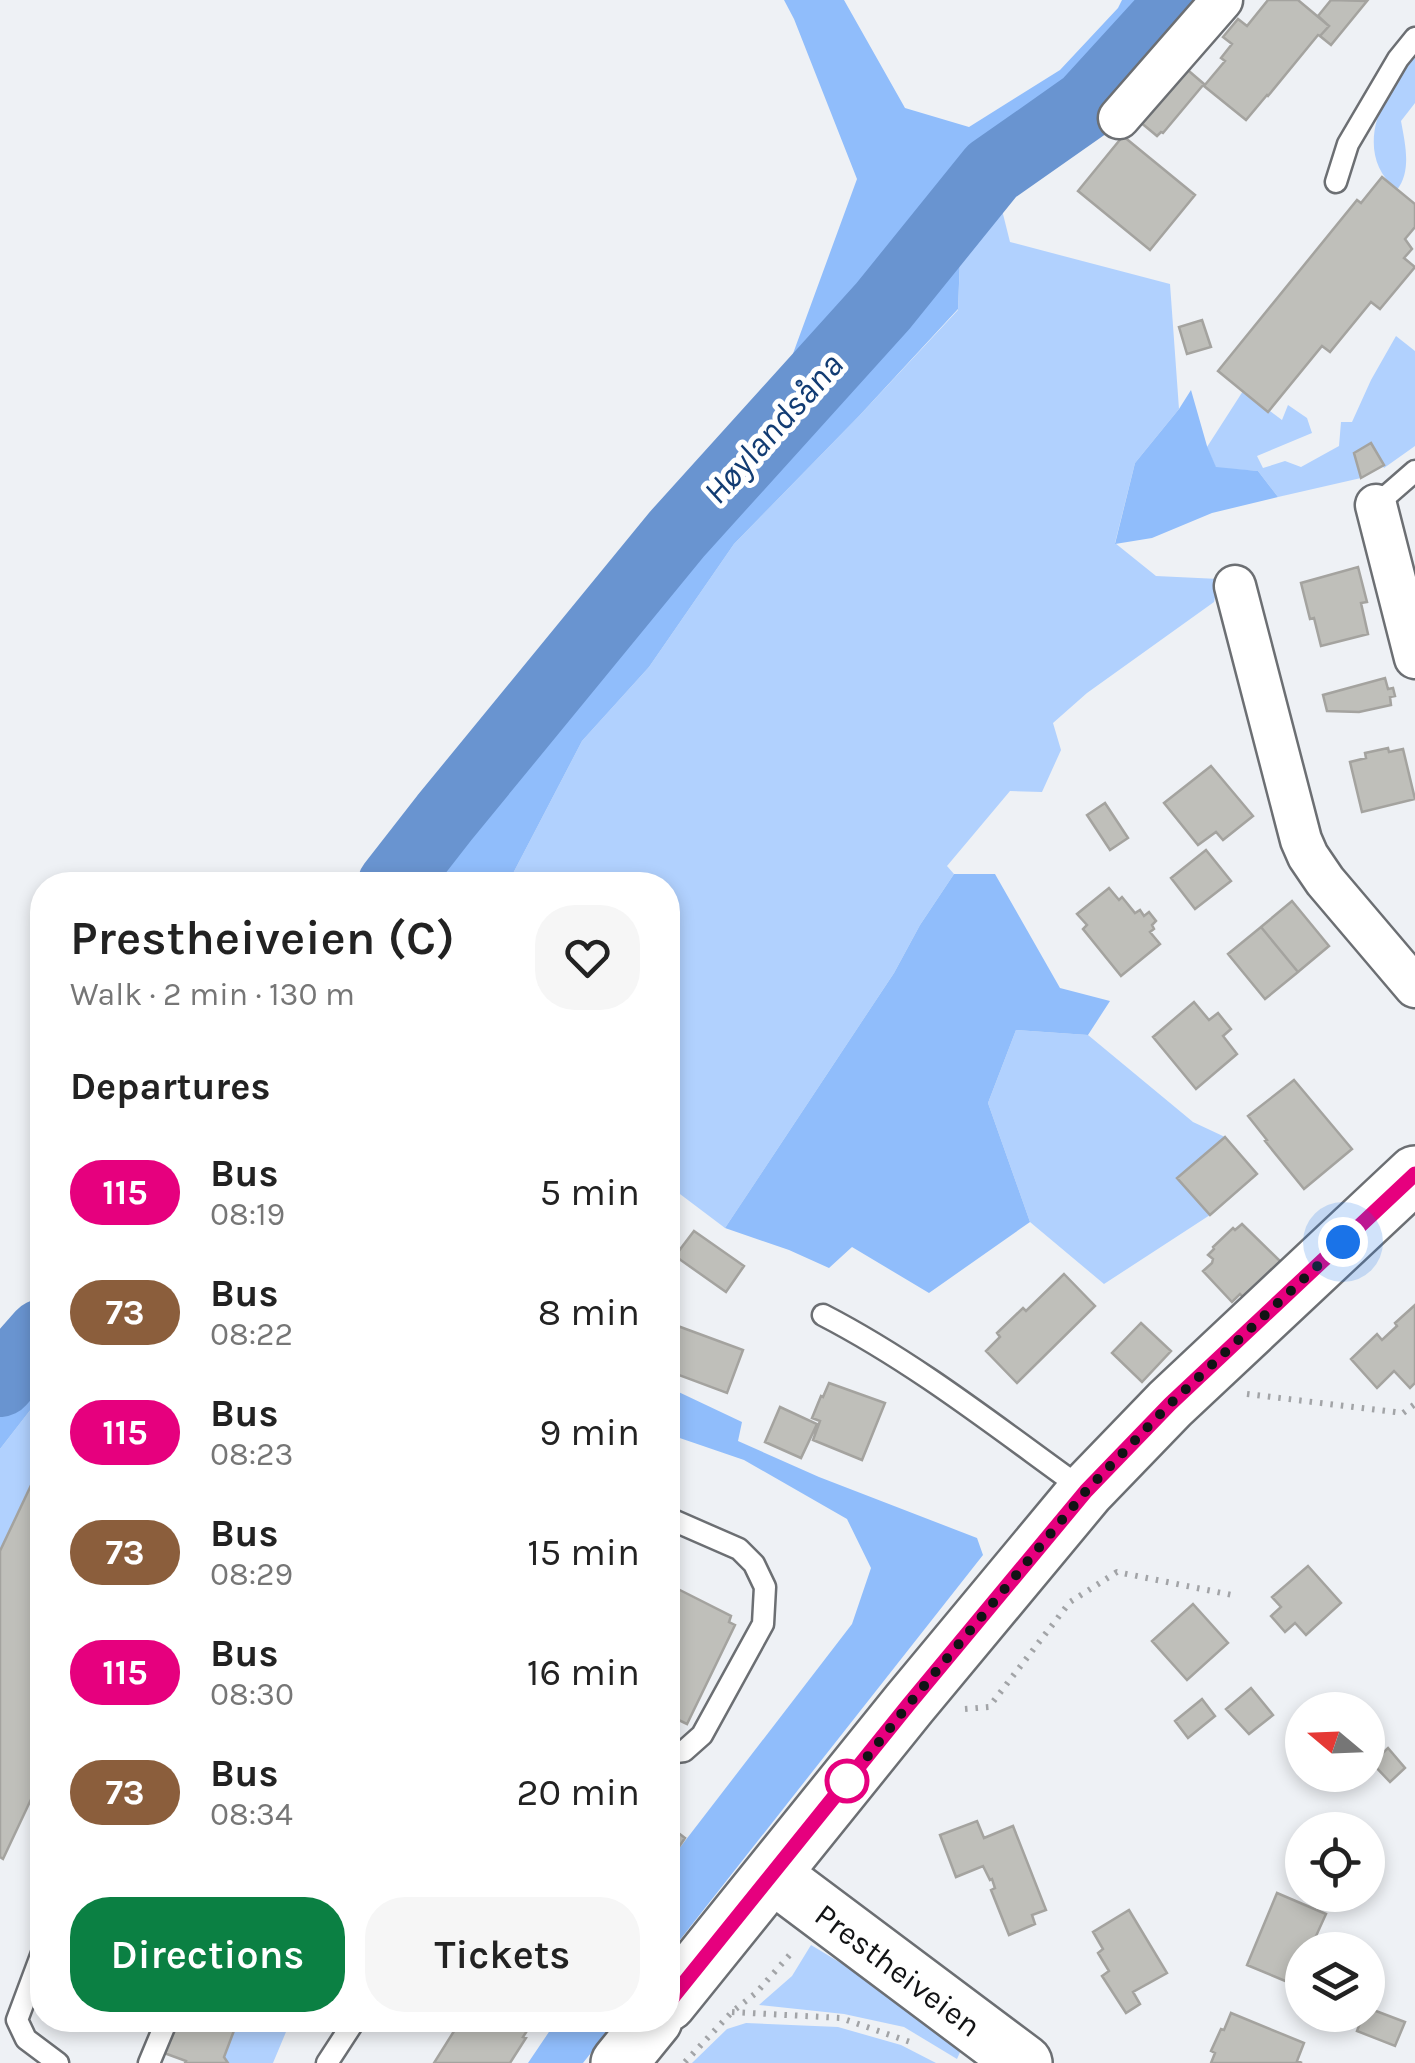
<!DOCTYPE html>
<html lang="en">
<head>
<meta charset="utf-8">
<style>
  body { margin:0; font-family:Karla,sans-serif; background:#f6f6f6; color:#222; height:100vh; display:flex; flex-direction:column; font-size:38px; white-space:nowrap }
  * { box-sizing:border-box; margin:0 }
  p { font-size:32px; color:#767676 }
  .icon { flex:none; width:55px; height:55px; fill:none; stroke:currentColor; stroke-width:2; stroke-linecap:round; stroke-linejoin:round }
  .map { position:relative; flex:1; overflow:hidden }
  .sheet { position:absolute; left:30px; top:872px; width:650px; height:1160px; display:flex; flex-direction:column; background:#fff; border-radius:40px; box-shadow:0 5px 15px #0003 }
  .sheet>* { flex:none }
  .badge { padding:0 20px; border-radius:32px; font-size:35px; line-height:65px }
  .needle { width:65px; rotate:289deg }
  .fabs { position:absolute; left:1285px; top:1692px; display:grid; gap:20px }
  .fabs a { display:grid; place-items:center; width:100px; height:100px; border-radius:50%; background:#fff; box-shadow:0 5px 15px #0003; font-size:50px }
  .you { position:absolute; width:50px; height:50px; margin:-25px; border:8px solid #fff; border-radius:50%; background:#1a73e8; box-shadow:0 0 0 15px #1a73e833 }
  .map>.badge { position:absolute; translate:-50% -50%; box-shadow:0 0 0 5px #fff }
  h2 { padding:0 40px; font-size:38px; line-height:90px }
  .round { display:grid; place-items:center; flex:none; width:105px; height:105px; border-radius:40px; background:#f6f6f6 }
  .summary { display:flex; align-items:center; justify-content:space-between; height:170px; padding:0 40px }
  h1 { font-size:48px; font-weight:600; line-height:75px }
  .primary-button { display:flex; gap:20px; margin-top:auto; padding:20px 40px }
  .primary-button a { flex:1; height:115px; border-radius:40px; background:#0b8043; color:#fff; font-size:40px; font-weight:600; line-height:115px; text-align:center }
  .primary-button a+a { background:#f6f6f6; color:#222 }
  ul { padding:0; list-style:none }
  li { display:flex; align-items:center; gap:30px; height:120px; padding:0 40px }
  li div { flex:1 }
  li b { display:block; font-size:38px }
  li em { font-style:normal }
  li .badge { min-width:110px; font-weight:700; text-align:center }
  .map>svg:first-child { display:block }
  .green { fill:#b1d1fe }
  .forest { fill:#90bdfb }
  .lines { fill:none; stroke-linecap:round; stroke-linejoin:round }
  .river { stroke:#6994d0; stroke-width:70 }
  .building { fill:#bfbfba; stroke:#a4a39f; stroke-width:2.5 }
  .lane-casing { stroke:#6c6f73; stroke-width:25 }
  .street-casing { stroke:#6c6f73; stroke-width:45 }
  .secondary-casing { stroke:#6c6f73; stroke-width:60 }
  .primary-casing { stroke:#6c6f73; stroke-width:60 }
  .path { stroke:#a2a4a7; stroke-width:6; stroke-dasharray:2.5 8; stroke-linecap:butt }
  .lane { stroke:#fff; stroke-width:20 }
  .street { stroke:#fff; stroke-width:40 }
  .secondary { stroke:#fff; stroke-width:55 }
  .primary { stroke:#fff; stroke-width:55 }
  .line-casing { stroke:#fff; stroke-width:22 }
  .line { stroke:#e6007e; stroke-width:15 }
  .walk { stroke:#121315; stroke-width:10; stroke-dasharray:0 18 }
  .stop-dot { fill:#fff; stroke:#e6007e; stroke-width:5 }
  .labels { text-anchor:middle; stroke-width:10; stroke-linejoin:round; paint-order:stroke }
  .street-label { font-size:32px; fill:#121315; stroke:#fff }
  .water-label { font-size:35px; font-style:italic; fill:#123c73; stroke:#fff }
</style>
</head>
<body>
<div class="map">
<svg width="1415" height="2063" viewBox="0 0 1415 2063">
  <rect width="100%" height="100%" fill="#eef1f5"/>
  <path class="green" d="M1415,56V103L1401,121C1405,143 1412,171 1397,190C1351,152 1382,92 1415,56Z
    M996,186L1010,242L1170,284L1179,409L1135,463L1115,543L1156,576L1219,579L1214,602L1087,693L1053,723L1061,750L1042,792L1010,791L947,866L954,874L920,925L894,973L725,1228L668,1185V885H507L582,741L649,667L734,544L859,416L958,310L961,233Z
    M1396,336L1415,351V446L1384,468L1370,444L1354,453L1361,478L1278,497L1258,471L1216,468L1207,447L1243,391L1282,420L1288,405L1307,418L1312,433L1257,456L1263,468L1285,461L1301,467L1339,446L1341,422H1352L1371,380Z
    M1016,1030L1088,1035L1193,1122L1225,1137L1177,1178L1210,1215L1104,1284L1030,1222L988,1103Z
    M42,1395V1462L0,1551V1449Z
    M811,1945L874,1983L929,2028L961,2050L957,2059L904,2027L844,2014L759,2005L792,1976Z
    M238,2020H291L273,2063H228L224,2057Z
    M746,2023L838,2027L901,2045L936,2063H692L727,2029Z"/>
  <path class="forest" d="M784,0H844L905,108L969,127L1060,70L1118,8L1122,0H1198L1117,96L996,186L961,233L958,309L859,416L734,544L649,667L582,741L507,885H376L787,370L857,179L794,19Z
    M1191,390L1207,446L1216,467L1258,471L1278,497L1212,513L1152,538L1115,544L1135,463L1179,409Z
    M954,874H995L1060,988L1110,1001L1088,1035L1016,1030L988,1103L1030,1222L929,1293L852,1247L829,1268L789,1250L725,1228L894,973L920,925Z
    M42,1308V1395L0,1449V1364Z
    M668,1387L742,1422L738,1441L819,1477L977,1538L983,1555L668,1955V1863L852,1624L871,1568L847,1519L744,1460L668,1434Z
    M557,2020H617L583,2063H528Z"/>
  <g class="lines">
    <path class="river" d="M392,885L445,817L677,534L883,306L992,171L1086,105L1182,0
      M0,1382L42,1334"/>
  </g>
  <path class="building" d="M1268,0H1298L1329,26L1320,36L1318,35L1268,96L1267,95L1246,120L1204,86L1225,61L1221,58L1232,44L1223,37L1238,19L1247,26Z
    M1331,0L1367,1L1331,45L1320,36L1329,26L1318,16Z
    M1183,66L1204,84L1163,133L1161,132L1157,136L1139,121Z
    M1123,136L1195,195L1150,250L1078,191Z
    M1382,177L1415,204V227L1405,239L1412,249L1404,258L1415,267L1380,309L1371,302L1330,352L1322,346L1268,412L1218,371L1357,200L1361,203Z
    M1202,320L1211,347L1187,354L1179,327Z
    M1371,443L1384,465L1361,478L1354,453Z
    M1358,567L1367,602L1361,603L1368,634L1321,646L1314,618L1310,619L1301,583Z
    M1385,678L1388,689L1393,688L1395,696L1390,697L1391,705L1359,712L1327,711L1323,695Z
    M1388,748L1389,752L1403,749L1415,799L1362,812L1350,762L1366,758L1365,753Z
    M1211,766L1253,816L1223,840L1216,832L1198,845L1164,803Z
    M1105,803L1128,838L1110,850L1087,815Z
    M1206,850L1231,881L1195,909L1171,878Z
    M1109,888L1119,900L1122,897L1135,913L1140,910L1144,916L1149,912L1156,921L1152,925L1154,929L1150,932L1160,944L1121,976L1083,929L1087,925L1077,914Z
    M1292,901L1329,946L1298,972L1261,927Z
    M1261,927L1298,972L1265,999L1228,954Z
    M1194,1002L1209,1020L1218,1013L1231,1029L1223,1036L1237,1054L1196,1089L1153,1037Z
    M1294,1080L1352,1149L1304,1189L1265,1141L1267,1140L1248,1116Z
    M1225,1137L1257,1174L1210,1215L1177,1178Z
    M1242,1224L1281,1262L1243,1297L1240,1294L1232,1302L1203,1271L1212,1263L1213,1259L1208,1255L1214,1249L1213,1247L1233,1228L1235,1230Z
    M694,1231L744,1266L726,1292L675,1256Z
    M1064,1274L1095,1306L1017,1383L986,1351L1000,1337L997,1333L1023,1308L1026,1311Z
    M1415,1305V1383L1410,1388L1394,1371L1377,1388L1351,1359L1377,1334L1382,1340L1397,1326L1395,1323Z
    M1141,1323L1171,1351L1142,1382L1112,1353Z
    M675,1325L743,1350L727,1393L668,1371V1346Z
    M829,1383L885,1403L862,1460L813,1440L820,1421L812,1418L821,1396L823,1397Z
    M780,1407L817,1424L801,1458L765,1442Z
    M42,1462V1776L3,1859L0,1857V1551Z
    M1308,1566L1341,1603L1306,1635L1295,1623L1285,1632L1271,1616L1281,1607L1272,1597Z
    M668,1584L731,1616L729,1622L735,1625L687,1724L668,1715Z
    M1193,1604L1228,1643L1187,1680L1152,1641Z
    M1251,1688L1273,1715L1249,1734L1226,1709Z
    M1202,1699L1215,1716L1188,1738L1175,1721Z
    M1388,1748L1405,1768L1390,1782L1372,1763Z
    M977,1821L984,1838L1013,1826L1046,1910L1032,1915L1035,1924L1009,1935L991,1890L995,1888L992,1879L990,1880L983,1866L956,1877L940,1835Z
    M668,1825L685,1838L668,1863Z
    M1277,1893L1326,1914L1316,1936L1349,1950H1302V1988L1247,1965Z
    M1129,1910L1167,1973L1133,1992L1140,2004L1126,2013L1102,1976L1109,1971L1098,1953L1103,1949L1093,1932Z
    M1368,2008L1405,2022L1395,2046L1357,2031L1363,2015H1368Z
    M1231,2013L1304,2043L1297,2061L1302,2063H1211L1215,2053L1211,2051L1221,2029L1224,2030Z
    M176,2020H238L224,2057L228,2063H185L186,2061L164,2053Z
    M461,2020H534L523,2037L526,2038L510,2063H434Z"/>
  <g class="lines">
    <g class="lane-casing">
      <path id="lane" d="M1336,182L1348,144L1398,59L1415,38
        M1376,505L1415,471
        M823,1315C916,1363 999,1429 1084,1490
        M668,1518L739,1549L754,1564L765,1587L763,1624L702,1735L684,1751L668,1753
        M42,1953L17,2020L26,2039L58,2063
        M149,2063L167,2020
        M327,2063L355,2020"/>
    </g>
    <g class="street-casing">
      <path id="street" d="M1119,118L1222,0
        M1376,505L1415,658
        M1235,586L1301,840L1308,856L1325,881L1415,987"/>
    </g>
    <g class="secondary-casing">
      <path id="secondary" d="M773,1875L1024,2063"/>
    </g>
    <g class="primary-casing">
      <path id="primary" d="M668,2003L909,1704L1086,1491L1170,1404L1415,1174
        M619,2063L654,2020"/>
    </g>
    <path class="path" d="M1247,1394L1403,1413L1415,1404
      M965,1709L989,1707L1070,1602L1117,1572L1232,1595
      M732,2012L841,2018L916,2044
      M685,2062L732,2012L756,1993L794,1950"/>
    <use href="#lane" class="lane"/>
    <use href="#street" class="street"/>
    <use href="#secondary" class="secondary"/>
    <use href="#primary" class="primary"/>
  </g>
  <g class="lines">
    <g class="line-casing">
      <path id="line" d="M668,2003L909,1704L1086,1491L1170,1404L1415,1174"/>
    </g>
    <use href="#line" class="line"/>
    <path class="walk" d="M847,1781L841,1790L909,1704L1086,1491L1170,1404L1343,1242"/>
  </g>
  <circle class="stop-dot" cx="847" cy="1781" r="20"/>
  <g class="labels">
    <g class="street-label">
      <text transform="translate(898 1970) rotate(37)" y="11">Prestheiveien</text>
    </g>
    <g class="water-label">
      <text transform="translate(773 428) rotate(-48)" y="12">Høylandsåna</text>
    </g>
  </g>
</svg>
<div class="fabs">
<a><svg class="needle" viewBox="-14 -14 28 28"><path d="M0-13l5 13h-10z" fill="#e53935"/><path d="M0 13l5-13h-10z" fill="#767676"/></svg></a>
<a><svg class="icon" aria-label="locate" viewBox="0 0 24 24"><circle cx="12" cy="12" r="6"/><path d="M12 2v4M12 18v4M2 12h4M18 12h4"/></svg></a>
<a><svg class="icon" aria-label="layers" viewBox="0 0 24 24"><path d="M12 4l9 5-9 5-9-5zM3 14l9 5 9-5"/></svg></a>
</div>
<div class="you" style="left:1343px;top:1242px"></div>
<section class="sheet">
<div class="summary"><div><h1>Prestheiveien (C)</h1><p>Walk · 2 min · 130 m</p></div><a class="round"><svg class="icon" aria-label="heart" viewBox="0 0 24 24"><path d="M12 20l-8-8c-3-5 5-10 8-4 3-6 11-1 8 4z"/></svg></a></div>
<h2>Departures</h2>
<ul>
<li><span class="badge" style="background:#e6007e;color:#fff">115</span><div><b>Bus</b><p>08:19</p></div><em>5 min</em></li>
<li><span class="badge" style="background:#8b5e3c;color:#fff">73</span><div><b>Bus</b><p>08:22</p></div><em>8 min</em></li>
<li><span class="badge" style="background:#e6007e;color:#fff">115</span><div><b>Bus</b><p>08:23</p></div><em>9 min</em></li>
<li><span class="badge" style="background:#8b5e3c;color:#fff">73</span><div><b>Bus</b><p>08:29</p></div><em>15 min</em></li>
<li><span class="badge" style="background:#e6007e;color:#fff">115</span><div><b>Bus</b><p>08:30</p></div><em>16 min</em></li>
<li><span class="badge" style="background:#8b5e3c;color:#fff">73</span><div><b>Bus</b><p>08:34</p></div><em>20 min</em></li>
</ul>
<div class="primary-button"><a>Directions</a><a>Tickets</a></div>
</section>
</div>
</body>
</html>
